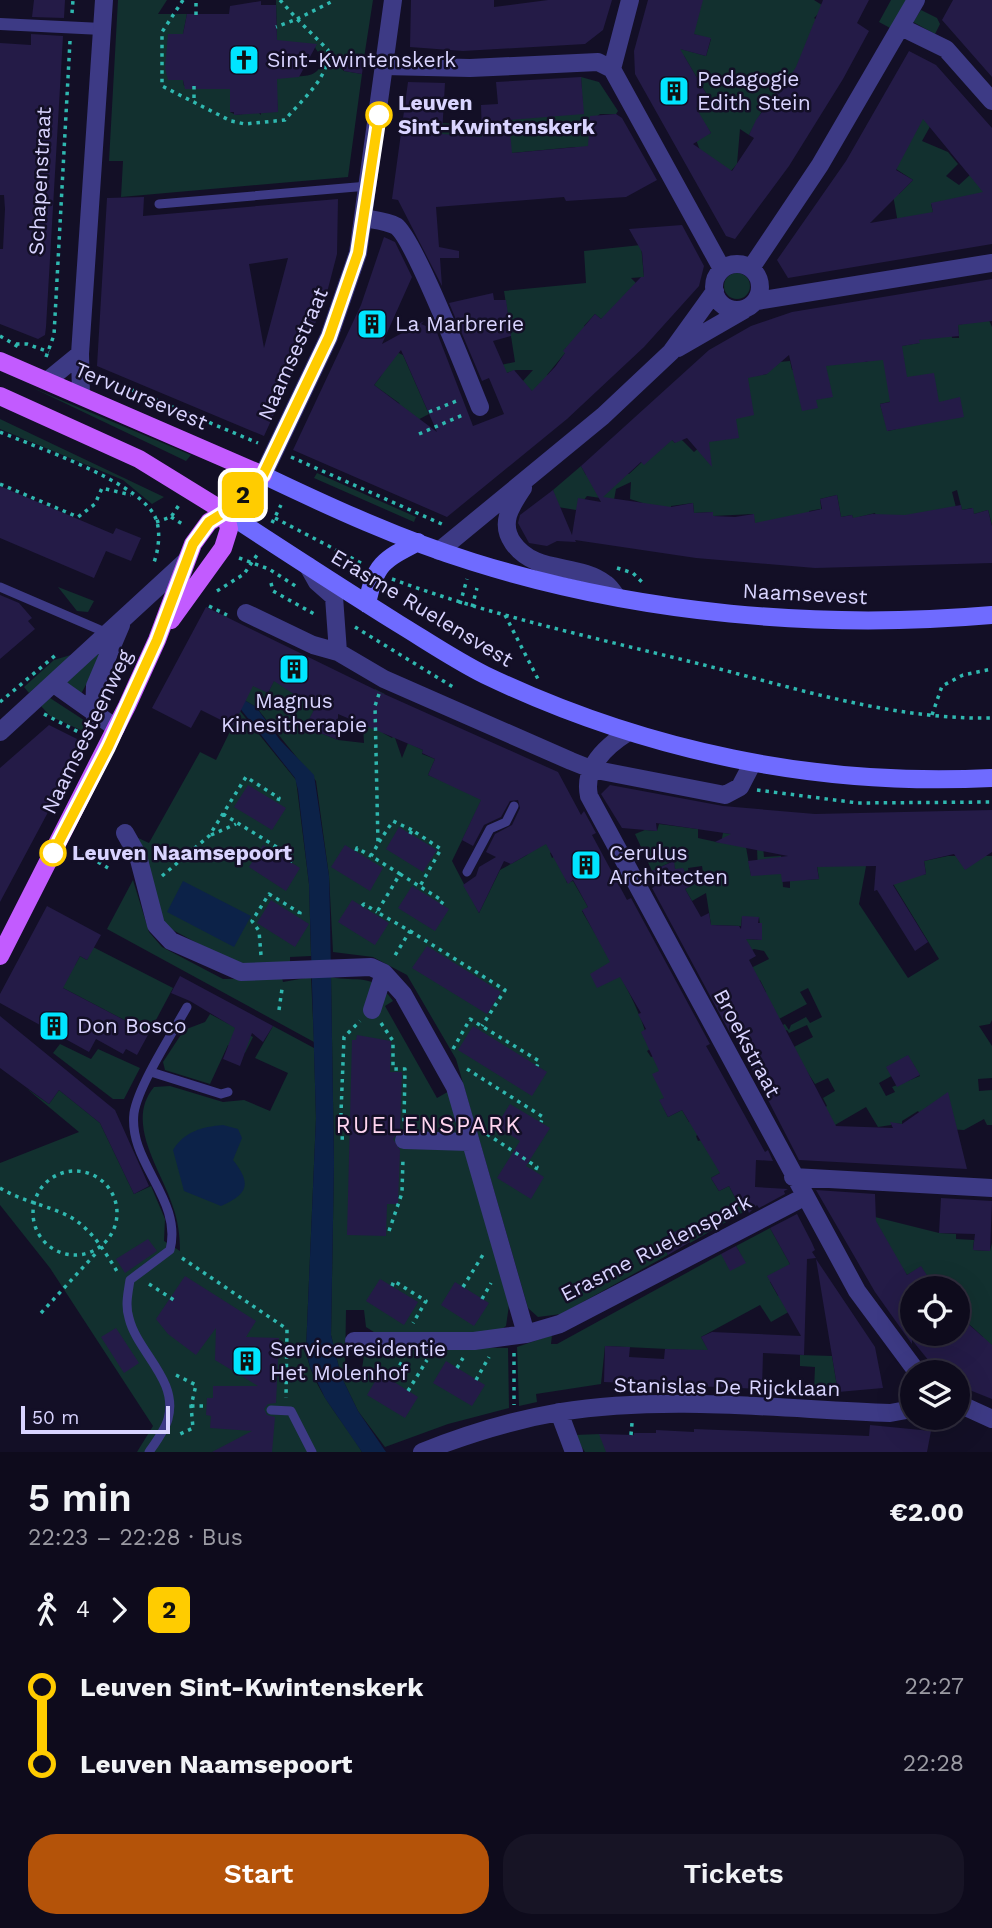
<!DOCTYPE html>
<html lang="en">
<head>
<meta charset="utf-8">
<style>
  body { margin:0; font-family:"Work Sans",sans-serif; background:#171425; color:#f1f3f6; height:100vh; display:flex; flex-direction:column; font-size:26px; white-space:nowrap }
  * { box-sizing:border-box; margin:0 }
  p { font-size:23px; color:#9b9ba3 }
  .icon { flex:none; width:38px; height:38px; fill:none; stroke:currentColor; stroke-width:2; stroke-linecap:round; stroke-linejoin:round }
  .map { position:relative; height:1452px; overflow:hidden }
  .drawer { display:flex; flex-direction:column; background:#0e0b1c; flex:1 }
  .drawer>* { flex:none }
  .badge { padding:0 14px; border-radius:10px; font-size:24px; line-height:46px }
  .controls { position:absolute; left:900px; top:1276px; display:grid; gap:14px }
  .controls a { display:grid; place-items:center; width:70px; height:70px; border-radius:50%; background:#0e0b1c; box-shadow:0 7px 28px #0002,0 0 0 2px #2e2b3b; font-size:35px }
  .scale { position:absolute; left:21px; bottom:18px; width:149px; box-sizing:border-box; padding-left:7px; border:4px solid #d9d4ff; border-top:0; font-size:19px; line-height:24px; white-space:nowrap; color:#d9d4ff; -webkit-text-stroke:5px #130f26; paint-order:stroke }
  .map>.badge { position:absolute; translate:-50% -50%; box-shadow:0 0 0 4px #fff }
  .legs { display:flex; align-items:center; gap:10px; height:77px; padding:0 28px; font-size:23px }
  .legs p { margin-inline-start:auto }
  .summary { display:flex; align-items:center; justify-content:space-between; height:119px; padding:0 28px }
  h1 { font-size:38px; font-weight:600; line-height:52px }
  .primary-button { display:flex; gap:14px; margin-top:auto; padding:14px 28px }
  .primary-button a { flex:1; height:80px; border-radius:28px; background:#b45309; color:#fff; font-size:28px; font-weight:600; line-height:80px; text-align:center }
  .primary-button a+a { background:#171425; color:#f1f3f6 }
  ul { padding:0 28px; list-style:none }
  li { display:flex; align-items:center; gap:24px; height:77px; font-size:26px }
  li i { display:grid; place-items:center; width:10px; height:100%; margin:0 9px; background:currentColor }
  li i::after { content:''; width:18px; height:18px; margin:-9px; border:5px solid; border-radius:50%; background:#0e0b1c }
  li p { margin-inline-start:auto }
  li:first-child i { background:linear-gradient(#0000 50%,currentColor 0) }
  li:last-child i { background:linear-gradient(currentColor 50%,#0000 0) }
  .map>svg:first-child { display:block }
  .green { fill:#12302f; fill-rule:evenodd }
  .water { fill:#0c2248 }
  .building { fill:#241b47; fill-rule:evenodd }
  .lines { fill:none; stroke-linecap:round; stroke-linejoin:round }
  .path { stroke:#2fb8b0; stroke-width:3.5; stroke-dasharray:3.5 5; stroke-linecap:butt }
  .service { stroke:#3d3a85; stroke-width:9 }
  .pedestrian { stroke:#3d3a85; stroke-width:12 }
  .minor { stroke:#3d3a85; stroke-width:18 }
  .tertiary { stroke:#3d3a85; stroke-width:18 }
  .secondary { stroke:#6f6bff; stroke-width:18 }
  .primary { stroke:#c25bff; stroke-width:18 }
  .line-1-casing { stroke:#fff; stroke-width:16 }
  .line-1 { stroke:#fc0; stroke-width:10 }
  .stop-1-dot { fill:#fff; stroke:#fc0; stroke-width:3.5 }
  .labels { text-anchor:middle; stroke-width:5; stroke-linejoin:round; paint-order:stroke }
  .poi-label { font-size:21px; fill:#d9d4ff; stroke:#130f26; text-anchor:start }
  .stop-label { font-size:21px; font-weight:bold; fill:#d9d4ff; stroke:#130f26; text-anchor:start }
  .street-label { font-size:21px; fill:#d9d4ff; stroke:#130f26 }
  .neighbourhood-label { font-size:23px; letter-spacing:2px; fill:#ffd6f0; stroke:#130f26 }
</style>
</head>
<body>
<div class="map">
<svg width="992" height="1452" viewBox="0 0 992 1452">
  <rect width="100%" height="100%" fill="#130f26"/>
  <path class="green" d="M118,0H167L158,14H187L183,34H168V80H183L184,86H231L230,98L233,99L230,112L236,115L258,112L261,115V112H278L275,74C297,77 323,81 321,57C321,55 315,49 314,45H277L276,0H373L364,58H339L338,66L344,71L362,74L348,177L121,197L123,161H109Z
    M695,0H814L825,7L814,18L817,20L797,67L780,94L777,92L773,118L762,111L749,135L740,129L737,164L731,171L701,153L695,137L711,133L694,109L710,100L684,56L664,67L663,44L706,56L711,39L690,33Z
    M891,0H909L892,29L879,22Z
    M921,10L937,18L940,24L935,34L913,22Z
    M581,77L599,82L618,111L616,114H600L593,120L598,151L583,159L575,147L512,153L439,135L440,123L509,126L513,118L583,112Z
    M911,110L932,123L922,141L948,152L958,164L946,176L959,185L971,174L992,200L931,204L933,212L899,229L893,195L888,187L899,194L913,180L896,169Z
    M641,245L644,277L631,278L643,290L601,319L595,314L584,326L595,337L571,353L565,348V353L547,375L550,379L535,394L522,382L533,370H516L500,375L496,366L515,362L504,291L586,283L584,251Z
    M724 286a13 13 0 1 1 26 0a13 13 0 1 1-26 0Z
    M988,318L992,327V525L988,510L974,514L972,508L962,510L957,490L952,492L958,515L878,522L875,513L859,517L854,522L852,515L841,517L837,495L820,499L823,522L820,509L809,511L811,520L755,523L753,514L713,516V512L694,513L693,503L671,506V512L630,499L631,482L616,489L614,500L587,496L576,510L558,507L553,490L581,466L586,475L629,474L669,437L675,443L680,438L694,452L708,440L747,377L767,374L768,363L790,361L792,370L859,350L862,362H866L901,346L919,343V340L951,326L952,338H959L958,325ZM902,399L909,426L888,431L880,404Z
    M390,349L403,355L429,414L408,425L399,403L374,385L381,376Z
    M33,388L191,455L186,461Z
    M0,419L164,497L152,504L123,480L0,429Z
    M317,473L416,517L414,522L314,478Z
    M58,587L94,601L88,612L77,611Z
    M102,649L104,651L81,694L65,683Z
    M74,654L29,693L24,687L54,660Z
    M226,666L268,693L275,678L315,708L306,727L338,740L364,743L363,725L375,689L385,694L381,695L383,733L392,738L394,735L402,758L408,743L423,750L422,754L435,759L428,775L483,797L452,861L479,913L500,870L527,855L535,840L560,847L550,853L552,858L558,854L567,883L573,881L588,907L582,911C609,959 639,999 650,1049L647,1051L651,1057L660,1054L666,1097L660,1101L668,1117L682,1110L689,1122L695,1119L702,1132L696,1136L698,1141L702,1140L729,1168L711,1178L719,1191L729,1186L736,1199L741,1196L747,1210L690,1243L682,1228L660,1240L668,1255L561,1314L538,1317L528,1308L456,1059L407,975L373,957L333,952L329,876L316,781L256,707L224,688Z
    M50,698L93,726L89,734L50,716L41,706Z
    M240,711L296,780L309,884L311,956L290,957V962L248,965L227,959L169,928L162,920L136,837L149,843L200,752L216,760Z
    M659,824L698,829V838L721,843L723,833L734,834L746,847L751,875H758L757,847L763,846L764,857L781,856L783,887L790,888V856L803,880L819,879L817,866L870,845L859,904L908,978L939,959L884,869L922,875L926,874L924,861L948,856H992V1020L990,1024L979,1026L992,1046V1078L978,1079L979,1091L992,1090V1125H987L984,1119L964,1130L929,1128L918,1111L902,1121V1124L891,1123V1125L878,1127L866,1107L835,1125L822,1109L827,1106L823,1098L835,1091L828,1078L815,1084L792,1048L813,1037L807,1025L789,1033L787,1030L783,1032L759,996L766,992L760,980L749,985L743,972L769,959L764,951L754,949L743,954L712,937L762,940L759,917H742L741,926L711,925L706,893L692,901L685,889L704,879L702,866L688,868L689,875L677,876L673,861L652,871L635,834L645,830L657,831ZM808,988L822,1017L810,1023L806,1017L791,1025L789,1030L785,1024L780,1026L777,1020L807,1004L800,992ZM913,1064L920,1076L892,1087L895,1092L886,1096L879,1083Z
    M133,880L149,932L162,947L223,979L282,978L283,982L311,977L314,1042L107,929Z
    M91,946L173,988L149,1033L46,979L72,963L75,965L80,956L87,960Z
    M331,977C357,983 372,971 393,1001L385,1006L437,1098L451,1090L509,1305L506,1326L495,1334H377L366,1327L364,1310H346L345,1369H362L364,1355L378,1346L508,1348L509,1408L448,1424L385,1447L358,1411L341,1376L331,1335L334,1163Z
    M210,1014L253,1037L245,1053L228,1045L210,1084L165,1070L163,1062L184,1030L205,1022Z
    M273,1026L314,1048L316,1118L306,1350C311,1388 343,1420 362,1452H137L153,1426L50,1268L0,1205V1163L79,1132L26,1088L49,1104L59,1090L100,1123L134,1194L151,1186L165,1219L164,1241L180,1251C180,1236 178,1221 173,1207C162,1171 124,1123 154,1087L170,1086L223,1102L244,1100L270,1111L288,1073L255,1058Z
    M60,1044L91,1059L98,1049L140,1068L124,1099H113L53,1053Z
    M875,1217L939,1233L956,1234V1239L974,1240L973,1250L990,1251L992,1243V1356L979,1352L983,1337L957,1313V1288H935L921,1267L907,1275L872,1225Z
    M770,1228L790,1264L770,1282L778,1296L789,1290L799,1306L771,1322L760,1305L701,1337L709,1351L605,1346L601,1384L536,1394L537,1402L519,1406L517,1347L552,1335L551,1344H557L721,1254L745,1263L736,1246Z
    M800,1355L832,1356L838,1392L814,1391L815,1367L800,1366Z
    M601,1434L607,1452H585L574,1435Z"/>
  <path class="water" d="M224,688L256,707L280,740L314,775L329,876L330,914L334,1163L331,1335L341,1376L358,1411L386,1452H362L325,1398L310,1367L306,1350L316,1118L309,884L298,790L295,778Z
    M183,881L251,916L234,947L167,912Z
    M223,1125L238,1129L242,1138L233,1160C252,1184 248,1194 221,1206L184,1191L173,1150C185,1131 202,1127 223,1125Z"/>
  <path class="building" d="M34,0H65L64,18L32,17Z
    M411,0H494V7L548,0H612L603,30L585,44L463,51L410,47Z
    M648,0H703L694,34L711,38L706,56L680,49L710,100L696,108L711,133L693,144L732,171L754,138L749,135L756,120L777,92L779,94L796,67L823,0H869L857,23L869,31L843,79L789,166L735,239L726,236L635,74L634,51Z
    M953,0H992V77L942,20Z
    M261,1V5H276L277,40L317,44L299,77L277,79L278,112L234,115V112H230V89H185L183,80H168L165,68L168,34H183L187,14H229L230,6Z
    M31,34L63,36L46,327L45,335L38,339L0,324V249H3L5,209L4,195H0V43L31,45Z
    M909,51L936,65L992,128V244L788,278L777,260L846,161ZM923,119L983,192L931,203L933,212L870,223L913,180L896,170Z
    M342,56L364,58L362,74L344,71Z
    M581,77L584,114L509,120L512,153L588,146L590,116L616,114L622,118L657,180L626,197L566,201L564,197L436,207L439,247L459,251V258H440L442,286L398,200L392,199L408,82L445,83L442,134L482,137L481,105L498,104L496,82Z
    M144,197L143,216L338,199L337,254L324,304L264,436L97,366L107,198ZM288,258L264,348L249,264Z
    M682,225L704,266L699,286L644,347L567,419L447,517L293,450L361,305L384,237L395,242L412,277L382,344L424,321L421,324L436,330L473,426L504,414L489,378L482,381L449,303L493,293L494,300H506L511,336L493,341L507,373L514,370L532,391L555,367L565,353L563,351L595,314L601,319L641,277H644L642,252L629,229ZM401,350L437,432L374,385Z
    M992,279V321L958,325L959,336L919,340L920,343L902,346L907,377L934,373L939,402L960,397L964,417L887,431L880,404L890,402L883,360L826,366L833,397L816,400L818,408L802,411L789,355L767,374L748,378L754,415L736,419L739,438L709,442L712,467L687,438L675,443L672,440L644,465L641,462L603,497L671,507L693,503L694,513L713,512V516L735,517L754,514L755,523L822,509L820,499L837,495L841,517L852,515L853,518L872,514L905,515L961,505L962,510L973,508L974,514L988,510L992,526V563L815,568L696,558L575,540L576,542L557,541L547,546L529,543L518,523L520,515L553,490L572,535L578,498L601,502L581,466L709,350L751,326L792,312Z
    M0,486L113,534L116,528L141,538L131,561L106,551L94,578L0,538Z
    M0,595L19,603L32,618L28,621L35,629L0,659Z
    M206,607L384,694L558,772L581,815L584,811L596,833L592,835L627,900L631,898L710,1044L706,1046L714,1060L765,1152L768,1150L773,1161L756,1160L755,1187L788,1189L784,1191L785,1194L759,1208L757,1205L749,1213L741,1196L736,1199L729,1186L719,1191L711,1178L720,1173L682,1110L668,1117L659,1100L664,1098L652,1074L659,1071L641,1032L646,1029L638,1014L641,1013L620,977L597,988L590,974L610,962L582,910L588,907L573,880L568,884L546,844L511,864L504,861L479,913L463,885L476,876L479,867L496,857L486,852L495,834L512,825L520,808L518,800L510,801L501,817L484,825L473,846L462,840L481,800L428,775L435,759L422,753L423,750L338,714V740L305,727L315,708L274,681L268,693L253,686L233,726L201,710L191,728L152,708Z
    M49,725L85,743L0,902V768Z
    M248,785L286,808L272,830L234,807Z
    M610,785L723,806L815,814L992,810V852L965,870L954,854L924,861L926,874L893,885L928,942L915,951L877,890L874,891L876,866L817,867L819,879L782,882L781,874L751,876L748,861L788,856L715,842L731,834L656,823L657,831L622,828L601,794Z
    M399,827L437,850L423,872L386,849Z
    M263,845L300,868L286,891L249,867Z
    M345,845L383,868L370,891L331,867Z
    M674,861L675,869L683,868L691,886L685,889L701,917L709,913L711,925L739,926L741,929L742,916L759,917L758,923H762V940L746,939L756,956L749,960L836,1126L893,1128L890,1122L902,1124L948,1092L967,1169L799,1160L733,1032L730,1033L652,888L654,887L647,873Z
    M412,886L449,909L435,931L398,908Z
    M271,900L309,924L295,947L257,923Z
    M352,900L389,923L375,945L338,922Z
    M47,906L101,935L87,960L80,956L63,988L149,1033L137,1055L126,1049L123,1054L96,1039L89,1052L0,1003V994Z
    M427,946L501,992L487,1014L412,968Z
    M180,976L273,1026L263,1042L252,1033L240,1066L223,1059L235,1028L190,1001L171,993Z
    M0,1016L115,1110L149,1186L134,1194L100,1123L59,1090L49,1104L0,1068Z
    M473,1026L547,1072L532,1096L458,1050Z
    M357,1035L391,1041L390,1072H402L400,1130L393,1139L400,1150L398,1204H387L386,1236L347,1235L352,1040H356Z
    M908,1055L920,1075L897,1087L886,1067Z
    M510,1104L550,1128L526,1166L544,1177L531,1199L497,1178L520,1141L496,1126Z
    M816,1190L875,1194L876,1221L907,1275L921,1266L935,1288H912V1334H957V1314L992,1345V1399L967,1389L957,1381V1372H945L929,1361L912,1340V1344L875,1292Z
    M941,1198L992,1201L990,1251L973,1250L975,1234L939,1233Z
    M797,1214L812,1243L815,1250L812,1252L816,1258L807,1259L804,1355L763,1353L762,1389L604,1382L605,1346L630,1347L629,1357L664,1359L665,1349L708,1350L701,1337L712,1332L801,1336L767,1276L790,1264L770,1228Z
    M682,1228L690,1242L668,1255L660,1240Z
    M148,1239L157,1251L125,1273L116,1259Z
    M736,1246L746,1263L730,1271L721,1254Z
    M816,1259L875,1347L883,1388L838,1392Z
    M185,1276L256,1321L246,1337L279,1338L276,1403L268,1404L264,1409L267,1415L275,1417L272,1452H212L252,1431L210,1428L211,1416L206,1415L207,1398H213V1386H258L215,1360L216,1328L196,1355L168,1334L156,1319Z
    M380,1279L418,1302L404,1325L366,1301Z
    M455,1282L489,1303L474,1326L441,1305Z
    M116,1328L139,1363L124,1373L101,1337Z
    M446,1361L485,1385L472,1406L433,1383Z
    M380,1373L418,1397L405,1418L367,1395Z
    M870,1425L931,1431L927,1452H606L599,1434L634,1435V1433H656V1430L694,1432V1429L869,1436Z"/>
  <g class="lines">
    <path class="path" d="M183,0L162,32V86L231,121L245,124L285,120C302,99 330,78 328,50L297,19L276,27
      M280,0L297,19L335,0
      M72,13L73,0
      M196,15V0
      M194,86V103
      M0,336L22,349
      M16,344H27L49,352
      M46,357L54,335L70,41
      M106,385L125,387L258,443
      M429,412L459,400
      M0,432C38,448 131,479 153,513C162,527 159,550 153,565
      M419,434L465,414
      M291,457L444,525
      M0,484L78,517L95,504L102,488L131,495
      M171,517L184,525
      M275,518L363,564
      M156,522L171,517L179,505
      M272,523L281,505
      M239,558L269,569L297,587
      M617,568L633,573L643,583
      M392,579C492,616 596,638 700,664C795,688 893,720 992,718
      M271,583L273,591L316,615
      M217,591L244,574L257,555
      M460,604L467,579
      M209,606L227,615
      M472,607L477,588
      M505,615L538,679
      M355,627L453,687
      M379,694L375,706L378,844L371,856L400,874L377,912L410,931L394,957
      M0,702L57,654
      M44,714L90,738
      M932,715L942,686L963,675L992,669
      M757,790L858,803L992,802
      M223,814L293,857L290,862
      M410,834L412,830L441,849L420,886
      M211,835L236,824
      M379,842L393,821L412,830
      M76,849L108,868
      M356,851L357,848L371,856
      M400,874L443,901L441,904
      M162,876L209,836L246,777L279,798L277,803
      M362,906L364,904L377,912
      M410,931L505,990L482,1026
      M261,955L259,931L252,921L269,894L300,913L298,917
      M279,1010L282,989
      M381,1023L393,1041V1069H405L404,1122
      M453,1049L470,1019L539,1061L537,1066
      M467,1069L543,1117L541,1122
      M487,1134L537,1167L535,1171
      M344,1138H340L344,1037L360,1021
      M33 1213a42 42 0 1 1 84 0a42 42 0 1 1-84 0Z
      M0,1188C20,1200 41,1204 62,1213C88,1223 104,1250 118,1273
      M389,1231L402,1193L403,1158
      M182,1258L287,1329L286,1398
      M149,1284L177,1302
      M392,1286L394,1281L426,1301L413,1323
      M463,1287L484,1253
      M482,1299L491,1283
      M41,1313L98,1251
      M514,1353V1405
      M457,1368L463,1358
      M176,1375L196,1385L191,1406L193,1428L178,1435
      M391,1380L404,1358
      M476,1380L489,1357
      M408,1391L427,1360
      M191,1406H207
      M631,1435L632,1423"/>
    <path class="service" d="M159,204L368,186
      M0,587L107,633
      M467,872L490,829L506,822L514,806
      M151,1072L221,1094L228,1092
      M271,1410L291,1411L312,1452
      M149,1452C156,1442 165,1430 168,1419C179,1380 137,1352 129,1318C125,1305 128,1293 130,1280L170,1250C183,1199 128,1163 134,1113C138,1086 173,1032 187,1007"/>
    <path class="pedestrian" d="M0,24L102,29"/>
    <path class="minor" d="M903,28L946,49L992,101
      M384,66L470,68L598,62L612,69
      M612,69L722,269
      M612,69L630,0
      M364,218C374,220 387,221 396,226C414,238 468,378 480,407
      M714 287a23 23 0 1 1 46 0a23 23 0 1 1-46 0Z
      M751,268L820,165L916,0
      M757,301L992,263
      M678,348L744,310
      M47,381L80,354
      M81,395L80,354L104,0
      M523,488C511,506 499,523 513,543C535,575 578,562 606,584C610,587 614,593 617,597
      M439,551L603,416L671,352L715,291
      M308,566L317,582L334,597L338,652L384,679L571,761L591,769L725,795L740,787L752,764
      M246,613L313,645L338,652
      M54,684L116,728
      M94,714L95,686L121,625
      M0,732L186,561
      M627,733C605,747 583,768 589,796L857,1291L917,1372
      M125,833L138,856L156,925L171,941L241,972L371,967L384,973L403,994L455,1087L526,1334L560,1324L804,1197
      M372,1010L384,973
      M404,1140L470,1142
      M793,1177L992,1188
      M354,1341H474L526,1334
      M957,1403L992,1419
      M559,1412L574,1452
      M422,1452C465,1435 513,1420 560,1412C668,1395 781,1409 890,1413L912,1409"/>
    <path class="tertiary" d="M263,475L329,337L358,253L393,0"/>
    <path class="secondary" d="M263,475C330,507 402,540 473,562C639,614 820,630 992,615
      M225,512C283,550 340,587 399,624C427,641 455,660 485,675C644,751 816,787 992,778
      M367,604C375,564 383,560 418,542"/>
    <path class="primary" d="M0,361L263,475L225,512L209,522L193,544L157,640L127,706L0,956
      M0,396L139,459L225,512
      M171,620L223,548L229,529L225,512"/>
  </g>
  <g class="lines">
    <g class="line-1-casing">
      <path id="line-1" d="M53,853L108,747L157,640L193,544L209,522L225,512L263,475L329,337L358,253L379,115"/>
    </g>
    <use href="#line-1" class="line-1"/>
  </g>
  <defs>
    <g id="church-square" transform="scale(1.575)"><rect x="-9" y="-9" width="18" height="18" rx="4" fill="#00e5ff" stroke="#130f26"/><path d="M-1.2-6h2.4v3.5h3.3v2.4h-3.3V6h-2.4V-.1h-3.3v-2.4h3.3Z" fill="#111"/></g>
    <g id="building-square" transform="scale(1.575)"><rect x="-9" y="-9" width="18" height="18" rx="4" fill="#00e5ff" stroke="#130f26"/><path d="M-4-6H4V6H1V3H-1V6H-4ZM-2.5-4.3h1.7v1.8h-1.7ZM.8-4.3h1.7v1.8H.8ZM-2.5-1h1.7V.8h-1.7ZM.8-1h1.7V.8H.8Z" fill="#111"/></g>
  </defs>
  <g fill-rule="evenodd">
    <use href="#church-square" x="244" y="60"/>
    <use href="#building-square" x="674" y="91"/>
    <use href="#building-square" x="372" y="324"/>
    <use href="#building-square" x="294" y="669"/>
    <use href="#building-square" x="586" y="865"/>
    <use href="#building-square" x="54" y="1026"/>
    <use href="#building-square" x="247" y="1361"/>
  </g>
  <g class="stop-1-dot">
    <circle cx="379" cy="115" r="12"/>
    <circle cx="53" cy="853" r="12"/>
  </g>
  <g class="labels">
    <g class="poi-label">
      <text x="267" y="67">Sint-Kwintenskerk</text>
      <text x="697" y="86">Pedagogie<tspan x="697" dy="24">Edith Stein</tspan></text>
      <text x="395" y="331">La Marbrerie</text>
      <text x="294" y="708" text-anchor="middle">Magnus<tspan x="294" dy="24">Kinesitherapie</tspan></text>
      <text x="609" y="860">Cerulus<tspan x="609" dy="24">Architecten</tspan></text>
      <text x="77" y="1033">Don Bosco</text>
      <text x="270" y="1356">Serviceresidentie<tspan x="270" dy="24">Het Molenhof</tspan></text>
    </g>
    <g class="stop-label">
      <text x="398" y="110">Leuven<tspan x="398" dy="24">Sint-Kwintenskerk</tspan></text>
      <text x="72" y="860">Leuven Naamsepoort</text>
    </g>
    <g class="street-label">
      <text transform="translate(40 181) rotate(-87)" y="7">Schapenstraat</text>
      <text transform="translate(293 354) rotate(-66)" y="7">Naamsestraat</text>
      <text transform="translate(141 396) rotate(23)" y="7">Tervuursevest</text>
      <text transform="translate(805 594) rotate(3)" y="7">Naamsevest</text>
      <text transform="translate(422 608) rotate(31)" y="7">Erasme Ruelensvest</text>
      <text transform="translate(87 732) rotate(-64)" y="7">Naamsesteenweg</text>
      <text transform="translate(747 1043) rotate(62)" y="7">Broekstraat</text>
      <text transform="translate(656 1248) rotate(-27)" y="7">Erasme Ruelenspark</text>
      <text transform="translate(727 1387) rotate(1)" y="7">Stanislas De Rijcklaan</text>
    </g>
    <g class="neighbourhood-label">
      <text x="429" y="1133">RUELENSPARK</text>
    </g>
  </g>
</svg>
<div class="controls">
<a><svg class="icon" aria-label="locate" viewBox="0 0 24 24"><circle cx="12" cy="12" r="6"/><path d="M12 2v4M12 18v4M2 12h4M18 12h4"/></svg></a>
<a><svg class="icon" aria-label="layers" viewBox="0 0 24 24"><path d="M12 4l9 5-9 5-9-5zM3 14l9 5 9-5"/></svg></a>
</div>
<div class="scale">50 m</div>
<b class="badge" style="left:243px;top:495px;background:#fc0;color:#111">2</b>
</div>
<section class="drawer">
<div class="summary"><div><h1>5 min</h1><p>22:23 – 22:28 · Bus</p></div><b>€2.00</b></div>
<div class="legs"><svg class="icon" aria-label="walk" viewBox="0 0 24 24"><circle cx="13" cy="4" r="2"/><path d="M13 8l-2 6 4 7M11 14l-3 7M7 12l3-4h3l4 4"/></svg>4<svg class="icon" aria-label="forward" viewBox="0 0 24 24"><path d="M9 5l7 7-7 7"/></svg><b class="badge" style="background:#fc0;color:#111">2</b></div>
<ul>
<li><i style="color:#fc0"></i><b>Leuven Sint-Kwintenskerk</b><p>22:27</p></li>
<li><i style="color:#fc0"></i><b>Leuven Naamsepoort</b><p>22:28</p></li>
</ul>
<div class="primary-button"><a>Start</a><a>Tickets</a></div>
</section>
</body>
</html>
